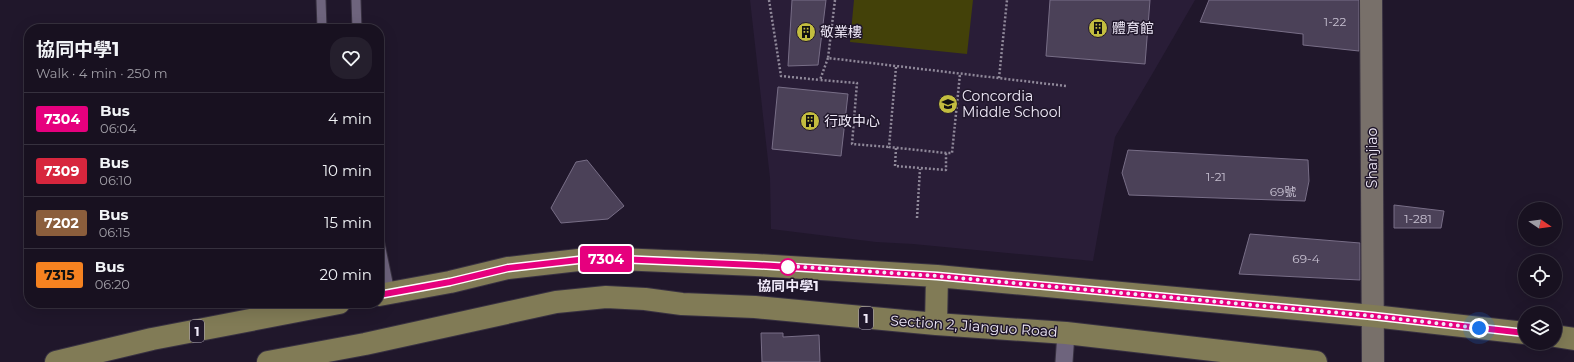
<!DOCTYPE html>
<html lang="en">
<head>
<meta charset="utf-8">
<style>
  body { margin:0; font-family:Montserrat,"Noto Sans TC",sans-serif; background:#251f2d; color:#f1f3f6; height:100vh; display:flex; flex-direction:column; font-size:15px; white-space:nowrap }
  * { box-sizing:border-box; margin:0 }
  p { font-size:13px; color:#9f9da5 }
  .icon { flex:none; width:22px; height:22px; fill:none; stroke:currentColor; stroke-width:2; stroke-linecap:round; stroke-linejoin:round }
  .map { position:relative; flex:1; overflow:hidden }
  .drawer { position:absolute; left:24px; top:24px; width:360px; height:284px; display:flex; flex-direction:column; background:#181120; border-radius:16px; box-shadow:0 4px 16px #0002,0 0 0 1px #36313e }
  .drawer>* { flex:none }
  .badge { padding:0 8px; border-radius:3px; font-size:14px; line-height:26px }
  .needle { width:26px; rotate:103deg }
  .controls { position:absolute; left:1518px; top:202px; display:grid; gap:8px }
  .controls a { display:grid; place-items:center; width:44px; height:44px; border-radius:50%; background:#181120; box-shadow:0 4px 16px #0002,0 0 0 1px #36313e; font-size:20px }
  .you { position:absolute; width:20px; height:20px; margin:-10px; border:3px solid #fff; border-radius:50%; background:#1a73e8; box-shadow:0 0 0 6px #1a73e833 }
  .map>.badge { position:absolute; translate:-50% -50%; box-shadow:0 0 0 2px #fff }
  .round { display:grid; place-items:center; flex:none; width:42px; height:42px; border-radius:16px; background:#251f2d }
  .overview { display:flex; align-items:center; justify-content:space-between; height:68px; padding:0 12px }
  h1 { font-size:19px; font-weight:700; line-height:30px }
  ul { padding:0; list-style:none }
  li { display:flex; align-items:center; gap:12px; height:52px; padding:0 12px; border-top:1px solid #36313e }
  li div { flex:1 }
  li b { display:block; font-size:15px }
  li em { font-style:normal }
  li .badge { min-width:44px; font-weight:700; text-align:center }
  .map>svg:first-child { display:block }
  .built { fill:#291d37 }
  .green { fill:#434109 }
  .building { fill:#4b4158; stroke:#786e87 }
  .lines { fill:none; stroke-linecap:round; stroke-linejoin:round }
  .lane-casing { stroke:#383141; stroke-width:11 }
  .street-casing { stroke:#383141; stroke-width:19 }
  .secondary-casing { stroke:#383141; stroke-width:24 }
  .primary-casing { stroke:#383141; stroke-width:24 }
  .path { stroke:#90899a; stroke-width:2.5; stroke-dasharray:2 2; stroke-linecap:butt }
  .lane { stroke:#6e647d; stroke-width:9 }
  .street { stroke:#6e647d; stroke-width:17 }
  .secondary { stroke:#78706a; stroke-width:22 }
  .primary { stroke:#817b56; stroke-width:22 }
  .line-casing { stroke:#fff; stroke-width:9 }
  .line { stroke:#e6007e; stroke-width:6 }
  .walk { stroke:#f0eaf9; stroke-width:4; stroke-dasharray:0 7.2 }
  .stop-dot { fill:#fff; stroke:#e6007e; stroke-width:2 }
  .labels { text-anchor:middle; stroke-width:3; stroke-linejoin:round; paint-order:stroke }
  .number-label { font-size:12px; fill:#c7c0d1 }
  .shield { fill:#20172b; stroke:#b2abbb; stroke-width:1 }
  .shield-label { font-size:13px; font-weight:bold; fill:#f0eaf9 }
  .poi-label { font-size:14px; fill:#f0eaf9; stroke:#20172b; text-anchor:start }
  .street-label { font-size:14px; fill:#f0eaf9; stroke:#20172b }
  .stop-label { font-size:14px; font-weight:bold; fill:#f0eaf9; stroke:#20172b }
</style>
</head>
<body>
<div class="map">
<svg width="1574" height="362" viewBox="0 0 1574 362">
  <rect width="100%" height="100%" fill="#20172b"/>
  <path class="built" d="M750,0H1195L1154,71L1115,137L1093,261L913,244L876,242L771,229L770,178Z"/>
  <path class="green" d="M854,0H973L967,54L850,42Z"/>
  <path class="building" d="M792,0H826L818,65L788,66Z
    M1050,0H1150L1145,64L1046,56Z
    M1209,0H1359V51L1303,45V34L1200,22Z
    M778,87L848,94L841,156L772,149Z
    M1128,150L1308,160L1309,181L1305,201L1129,195L1122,173Z
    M587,160L624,206L608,219L561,223L551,208L576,162Z
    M1394,205L1444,211L1441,228H1394Z
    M1250,234L1360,243V280L1239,274Z
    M761,333H783V337L819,335L820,362H762Z"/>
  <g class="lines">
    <g class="lane-casing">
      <path id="lane" d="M321,0L322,29
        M356,0L357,29
        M379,239L390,292"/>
    </g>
    <g class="street-casing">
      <path id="street" d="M1064,362L1066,333"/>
    </g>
    <g class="secondary-casing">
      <path id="secondary" d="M1371,0L1373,362"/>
    </g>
    <g class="primary-casing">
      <path id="primary" d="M379,295L450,282L508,268L596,258L756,265L937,276L1373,316L1525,333
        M936,324L937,276
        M1555,336L1574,339
        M56,362L152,339L339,303
        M268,362L365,344L556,302L606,297L645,299L682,304L755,307L936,324L1066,333L1316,362"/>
    </g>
    <path class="path" d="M769,0L781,76L820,80
      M835,0L828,58L1066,86
      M828,58L820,80L857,83L852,144L889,147
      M896,67L889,147L946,153H952L960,74
      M999,78L1007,0
      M896,148L895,166L946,170V153
      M917,218L920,169"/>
    <use href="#lane" class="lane"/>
    <use href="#street" class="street"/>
    <use href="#secondary" class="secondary"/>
    <use href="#primary" class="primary"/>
  </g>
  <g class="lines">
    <g class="line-casing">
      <path id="line" d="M379,295L450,282L508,268L596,258L756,265L937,276L1373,316L1525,333"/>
    </g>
    <use href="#line" class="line"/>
    <path class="walk" d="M788,267L786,266L937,276L1373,316L1479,328"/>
  </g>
  <defs>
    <g id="building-disc" transform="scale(1)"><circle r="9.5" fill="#c3bd3f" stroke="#20172b"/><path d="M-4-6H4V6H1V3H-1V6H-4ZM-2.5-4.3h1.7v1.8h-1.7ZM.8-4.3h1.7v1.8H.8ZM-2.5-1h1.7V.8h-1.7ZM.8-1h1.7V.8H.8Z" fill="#111"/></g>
    <g id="school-disc" transform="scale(1)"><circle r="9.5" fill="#c3bd3f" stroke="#20172b"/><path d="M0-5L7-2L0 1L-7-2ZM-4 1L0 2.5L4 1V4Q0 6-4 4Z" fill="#111"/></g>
  </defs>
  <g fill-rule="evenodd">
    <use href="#building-disc" x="1098" y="28"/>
    <use href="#building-disc" x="806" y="32"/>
    <use href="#school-disc" x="948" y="104"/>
    <use href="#building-disc" x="810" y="121"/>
  </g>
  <circle class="stop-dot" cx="788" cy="267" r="8"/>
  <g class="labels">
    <g class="number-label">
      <text x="1335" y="26">1-22</text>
      <text x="1216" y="181">1-21</text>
      <text x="1283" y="196">69號</text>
      <text x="1418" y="223">1-281</text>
      <text x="1306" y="263">69-4</text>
    </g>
    <g class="shield">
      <rect x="859" y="307" width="14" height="22" rx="3"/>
      <rect x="190" y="320" width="14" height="22" rx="3"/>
    </g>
    <g class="shield-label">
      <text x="866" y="323">1</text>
      <text x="197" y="336">1</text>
    </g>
    <g class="poi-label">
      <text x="1112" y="33">體育館</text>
      <text x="820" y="37">敬業樓</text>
      <text x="962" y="101">Concordia<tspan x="962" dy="16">Middle School</tspan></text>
      <text x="824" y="126">行政中心</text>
    </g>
    <g class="street-label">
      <text transform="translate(1372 158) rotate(-90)" y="5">Shanjiao</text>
      <text transform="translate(974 326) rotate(4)" y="5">Section 2, Jianguo Road</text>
    </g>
    <g class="stop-label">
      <text x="788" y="291">協同中學1</text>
    </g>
  </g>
</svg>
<div class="controls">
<a><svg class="needle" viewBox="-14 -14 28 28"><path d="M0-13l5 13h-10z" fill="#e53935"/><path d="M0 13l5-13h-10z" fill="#9f9da5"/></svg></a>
<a><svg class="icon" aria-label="locate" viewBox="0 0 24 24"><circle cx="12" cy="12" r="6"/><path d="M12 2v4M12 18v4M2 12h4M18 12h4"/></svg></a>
<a><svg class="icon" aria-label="layers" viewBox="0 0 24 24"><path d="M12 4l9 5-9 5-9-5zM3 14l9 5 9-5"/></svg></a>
</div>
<div class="you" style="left:1479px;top:328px"></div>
<b class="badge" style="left:606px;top:259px;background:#e6007e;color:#fff">7304</b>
<section class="drawer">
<div class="overview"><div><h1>協同中學1</h1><p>Walk · 4 min · 250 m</p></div><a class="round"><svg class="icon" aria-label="heart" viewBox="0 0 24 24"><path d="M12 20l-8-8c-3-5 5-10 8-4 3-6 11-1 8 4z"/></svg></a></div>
<ul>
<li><span class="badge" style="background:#e6007e;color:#fff">7304</span><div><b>Bus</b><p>06:04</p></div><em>4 min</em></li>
<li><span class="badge" style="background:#d7263d;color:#fff">7309</span><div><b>Bus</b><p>06:10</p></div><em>10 min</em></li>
<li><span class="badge" style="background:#8b5e3c;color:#fff">7202</span><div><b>Bus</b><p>06:15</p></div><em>15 min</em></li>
<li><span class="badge" style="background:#f58220;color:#111">7315</span><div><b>Bus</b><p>06:20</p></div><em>20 min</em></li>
</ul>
</section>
</div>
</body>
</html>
